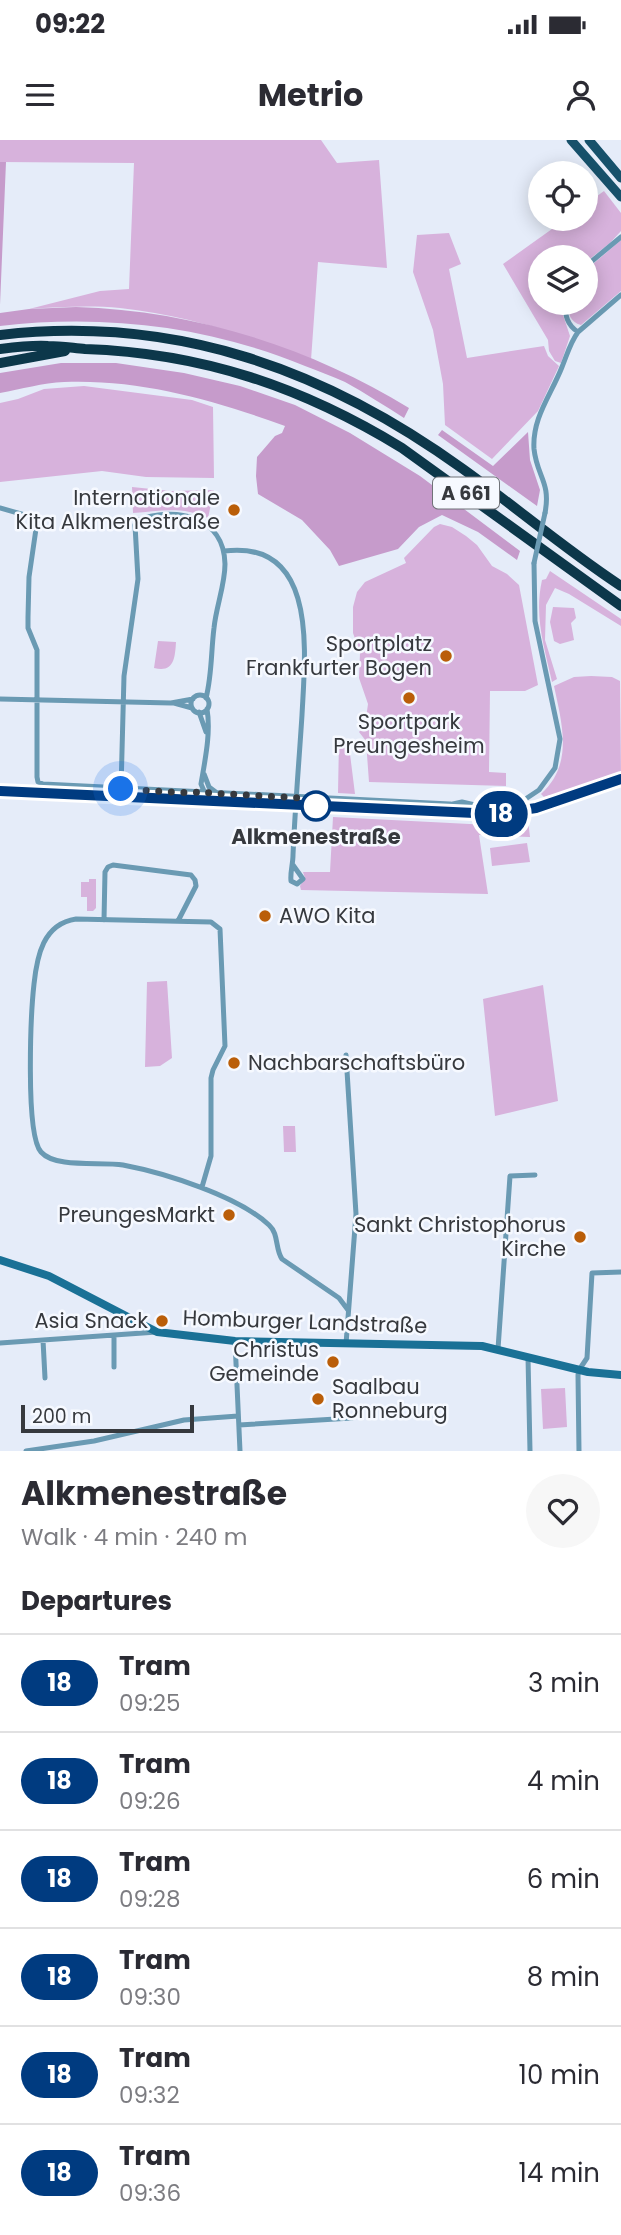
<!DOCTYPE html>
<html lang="en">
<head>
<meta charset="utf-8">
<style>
  body { margin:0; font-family:Poppins,sans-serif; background:#f7f7f7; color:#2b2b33; height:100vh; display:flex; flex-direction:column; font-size:26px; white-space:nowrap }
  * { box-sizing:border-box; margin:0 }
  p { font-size:23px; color:#7c7c81 }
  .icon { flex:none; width:38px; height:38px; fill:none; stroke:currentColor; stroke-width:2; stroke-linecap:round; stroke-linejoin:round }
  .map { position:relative; height:1311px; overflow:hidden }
  .drawer { display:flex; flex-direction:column; background:#fff; flex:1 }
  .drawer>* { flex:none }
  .badge { padding:0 14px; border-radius:23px; font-size:24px; line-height:46px }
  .controls { position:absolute; left:528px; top:21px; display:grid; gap:14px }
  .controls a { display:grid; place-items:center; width:70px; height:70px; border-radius:50%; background:#fff; box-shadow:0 4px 18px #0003; font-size:35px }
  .scale { position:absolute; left:21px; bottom:18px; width:173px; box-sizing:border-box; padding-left:7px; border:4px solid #36393e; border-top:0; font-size:19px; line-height:24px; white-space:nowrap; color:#36393e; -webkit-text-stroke:5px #f6f9ff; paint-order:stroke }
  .you { position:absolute; width:35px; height:35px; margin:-18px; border:5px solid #fff; border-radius:50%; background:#1a73e8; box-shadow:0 0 0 10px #1a73e833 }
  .map>.badge { position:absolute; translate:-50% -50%; box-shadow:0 0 0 4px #fff }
  h2 { padding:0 21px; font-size:26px; line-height:63px }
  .round { display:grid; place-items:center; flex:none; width:74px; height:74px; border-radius:37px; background:#f7f7f7 }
  .summary { display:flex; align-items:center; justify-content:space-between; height:119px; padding:0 21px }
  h1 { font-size:33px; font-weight:700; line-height:52px }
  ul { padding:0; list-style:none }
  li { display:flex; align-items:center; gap:21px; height:98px; padding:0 21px; border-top:2px solid #e1e1e2 }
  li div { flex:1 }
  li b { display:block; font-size:26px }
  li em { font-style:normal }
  li .badge { min-width:77px; font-weight:700; text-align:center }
  .status { display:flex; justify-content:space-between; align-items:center; height:49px; padding:0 35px; background:#fff; direction:ltr }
  .status svg { height:19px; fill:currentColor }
  header { display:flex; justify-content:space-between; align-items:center; height:91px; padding:0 21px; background:#fff; font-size:32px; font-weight:700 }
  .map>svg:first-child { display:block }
  .green { fill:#d7b2dc }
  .forest { fill:#c69bcb }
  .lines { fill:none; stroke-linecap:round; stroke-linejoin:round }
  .street { stroke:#6a9ab3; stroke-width:5 }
  .secondary { stroke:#1a7196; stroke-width:8 }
  .primary { stroke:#17516b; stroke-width:9 }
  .highway { stroke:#0c374a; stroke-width:10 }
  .tram { stroke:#4f5359; stroke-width:2 }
  .street-bridge { stroke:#6a9ab3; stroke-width:5 }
  .line-casing { stroke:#fff; stroke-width:16 }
  .line { stroke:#003b80; stroke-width:10 }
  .walk { stroke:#36393e; stroke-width:7; stroke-dasharray:0 12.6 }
  .poi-dot { fill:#ba5e09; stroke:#f6f9ff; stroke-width:2.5 }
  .stop-dot { fill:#fff; stroke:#003b80; stroke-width:3.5 }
  .labels { text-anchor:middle; stroke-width:5; stroke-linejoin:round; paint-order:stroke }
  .shield { fill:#f6f9ff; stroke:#707378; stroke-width:2 }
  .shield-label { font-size:19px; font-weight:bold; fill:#36393e }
  .poi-label { font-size:21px; fill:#36393e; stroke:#f6f9ff; text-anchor:end }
  .stop-label { font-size:21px; font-weight:bold; fill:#36393e; stroke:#f6f9ff }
  .street-label { font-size:21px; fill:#36393e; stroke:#f6f9ff }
</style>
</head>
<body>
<div class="status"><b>09:22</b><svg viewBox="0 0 49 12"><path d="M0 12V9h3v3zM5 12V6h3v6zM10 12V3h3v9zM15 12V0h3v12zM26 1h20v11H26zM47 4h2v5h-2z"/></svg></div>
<header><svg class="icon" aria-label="menu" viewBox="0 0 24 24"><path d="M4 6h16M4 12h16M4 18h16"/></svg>Metrio<svg class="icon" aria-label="person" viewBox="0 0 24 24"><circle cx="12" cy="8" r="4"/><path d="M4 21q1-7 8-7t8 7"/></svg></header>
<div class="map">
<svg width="621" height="1311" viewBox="0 0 621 1311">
  <rect width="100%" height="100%" fill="#e5ecf9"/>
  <path class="green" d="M0,0H321L337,23L379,20L387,128L318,122L311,220C250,196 186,175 120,168C90,165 59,167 29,169L100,151L129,149L134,23L0,22Z
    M604,51L621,73V91L610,103L586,122V117H541V163H562L563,175L570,196L561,223L555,221L549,211L548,200L503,124L566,79H586V64Z
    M449,93L461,124L449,129L467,218L544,206L548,216L559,226L538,271L492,319L445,285L443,244L433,190L413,132L417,95Z
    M621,100V151L581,185C570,182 568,174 568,163H586V130Z
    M84,246L192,260L213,267L214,338L146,337L102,331L0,342V263L18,259L44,249Z
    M132,347L171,351L214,350L208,378C183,366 160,371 133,373Z
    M440,384L452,387L466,396L477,405L492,426L507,434L519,445L538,545L525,551H490L489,632L506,633V646L369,642L366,601L359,592L365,585L368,564L359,538L360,513L353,493V467L357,452L365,442L406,423L404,418L434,387Z
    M550,431L621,479V486L569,454L555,448L546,465L545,500L557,539L552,542C544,506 534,476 542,440L546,439Z
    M553,467L574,468L576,478L571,483L574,500L560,504L554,501L550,482Z
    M158,501L176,502C175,518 174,533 154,528Z
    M591,536L612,537L620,541L621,637L553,662L550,655L544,657L541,654C574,624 562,584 554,546L574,537Z
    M339,600H346L350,614L355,654L338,653Z
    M333,677L489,685L528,680L530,697L479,695L488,754L301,750L300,746L305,738L303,732H330Z
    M527,703L530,722L492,726L490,708Z
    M89,739H96V768L93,771H87V757H81V742H89Z
    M167,841L172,918L160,926L145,927L147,842Z
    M543,845L558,961L495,976L483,859Z
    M283,986H295L296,1012H284Z
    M565,1248L567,1287L543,1289L541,1249Z"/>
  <path class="forest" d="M0,22H6L0,165Z
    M76,167C191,170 310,207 409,268L404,278C385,266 365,253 345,242C332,236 318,231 305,226C208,186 104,174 0,186V173L29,169Z
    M61,223H116L184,233L240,246L295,265L350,293L420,336L520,411L517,420L478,392L442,375L419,387L398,409L339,426L330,410L302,380L258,354L256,336L257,317L275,296L282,293L285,286C213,260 141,239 64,242C43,243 21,249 0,253V233Z
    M442,290L493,326L528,292L530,320L540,350L537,366L438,295Z"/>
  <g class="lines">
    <path class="street" d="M586,126L621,97
      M565,163C565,175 567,185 578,192
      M0,368L32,377L37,382L29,437L28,477V488L37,510V637L38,642L43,644L450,664L480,671L518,664L539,650L555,628L560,599L535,481L534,423
      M545,373C551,342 537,337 534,309C532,278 551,255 562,227C567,215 570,203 578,192L621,155
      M224,411C319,399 305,514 302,575C299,622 295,668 293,715C293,724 290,732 291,741L297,744L303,739L293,725
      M191 564a9 9 0 1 1 18 0a9 9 0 1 1-18 0Z
      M0,559L171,563L193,559
      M174,563L192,568
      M199,572L206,592
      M204,634L209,647L217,653
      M121,649L124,536L138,439L135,385L136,381C175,365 224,376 225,424C225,445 216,467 214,488C211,511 212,535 206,558
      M204,651L201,644C205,620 211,593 207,569
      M453,664L462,662L488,668
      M104,780L105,732L108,727L113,725L191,735L195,740L196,746L178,781
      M346,915L356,1074L346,1204
      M202,1047L211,1016V938L213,930L225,906L220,789L211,782L76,779C43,784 37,816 34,844C31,871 25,994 41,1012C56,1029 102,1021 123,1025C165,1033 238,1056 269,1085C279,1094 275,1109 282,1119L339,1158L348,1170
      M43,1200L45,1238
      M235,1201L240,1311
      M0,1203L157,1192
      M498,1209L510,1036L535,1035
      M528,1217L530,1311
      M114,1227V1196
      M239,1285L352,1278
      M26,1311L94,1301L184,1280L238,1276
      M579,1311L578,1235L579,1230L587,1218L592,1133L621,1132"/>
    <path class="secondary" d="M0,1120L49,1136L157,1192L235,1201L482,1206L588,1232L621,1235"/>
    <path class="primary" d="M571,0L621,57
      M589,0L621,38"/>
    <path class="highway" d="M0,195C174,175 323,228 463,329C516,367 566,410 621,446
      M0,209C16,207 32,205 48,206C60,206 73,208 85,209C203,213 302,247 402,308L621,466
      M0,223L65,211"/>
    <path class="tram" d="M0,651L496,674L536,668L621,639"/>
    <path class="street-bridge" d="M534,423L545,373"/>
  </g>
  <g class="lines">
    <g class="line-casing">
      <path id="line" d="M0,651L496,674L536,668L621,639"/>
    </g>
    <use href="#line" class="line"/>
    <path class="walk" d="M121,649L191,653L204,651L209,653L320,659L316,666"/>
  </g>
  <g class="poi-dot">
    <circle cx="234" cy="370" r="7"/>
    <circle cx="446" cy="516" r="7"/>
    <circle cx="409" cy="558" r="7"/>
    <circle cx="265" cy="776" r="7"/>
    <circle cx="234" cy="923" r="7"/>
    <circle cx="229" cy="1075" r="7"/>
    <circle cx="580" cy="1097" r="7"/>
    <circle cx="162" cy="1181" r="7"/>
    <circle cx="333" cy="1222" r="7"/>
    <circle cx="318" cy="1259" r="7"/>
  </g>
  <circle class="stop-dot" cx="316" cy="666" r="14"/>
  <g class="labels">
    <rect class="shield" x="433" y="337.5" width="66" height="31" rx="5"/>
    <g class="shield-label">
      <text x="466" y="360">A 661</text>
    </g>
    <g class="poi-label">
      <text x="220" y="365">Internationale<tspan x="220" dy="24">Kita Alkmenestraße</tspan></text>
      <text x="432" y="511">Sportplatz<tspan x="432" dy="24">Frankfurter Bogen</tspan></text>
      <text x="409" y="589" text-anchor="middle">Sportpark<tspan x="409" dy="24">Preungesheim</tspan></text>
      <text x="279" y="783" text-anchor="start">AWO Kita</text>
      <text x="248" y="930" text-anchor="start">Nachbarschaftsbüro</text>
      <text x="215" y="1082">PreungesMarkt</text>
      <text x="566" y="1092">Sankt Christophorus<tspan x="566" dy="24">Kirche</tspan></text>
      <text x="148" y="1188">Asia Snack</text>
      <text x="319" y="1217">Christus<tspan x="319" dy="24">Gemeinde</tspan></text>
      <text x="332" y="1254" text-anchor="start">Saalbau<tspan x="332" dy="24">Ronneburg</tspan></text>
    </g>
    <g class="stop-label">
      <text x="316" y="704">Alkmenestraße</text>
    </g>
    <g class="street-label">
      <text transform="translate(305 1182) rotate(2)" y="7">Homburger Landstraße</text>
    </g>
  </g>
</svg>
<div class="controls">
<a><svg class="icon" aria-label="locate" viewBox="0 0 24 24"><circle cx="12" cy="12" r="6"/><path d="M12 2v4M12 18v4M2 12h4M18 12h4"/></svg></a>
<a><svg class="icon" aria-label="layers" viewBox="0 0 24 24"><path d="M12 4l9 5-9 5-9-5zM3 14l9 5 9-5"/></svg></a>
</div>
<div class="scale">200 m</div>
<div class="you" style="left:121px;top:649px"></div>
<b class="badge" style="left:501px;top:674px;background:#003b80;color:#fff">18</b>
</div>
<section class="drawer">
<div class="summary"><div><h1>Alkmenestraße</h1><p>Walk · 4 min · 240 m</p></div><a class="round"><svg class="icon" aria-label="heart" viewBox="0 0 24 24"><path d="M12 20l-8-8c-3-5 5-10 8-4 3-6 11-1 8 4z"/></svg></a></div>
<h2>Departures</h2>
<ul>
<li><span class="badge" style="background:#003b80;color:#fff">18</span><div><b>Tram</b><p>09:25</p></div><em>3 min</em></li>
<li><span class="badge" style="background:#003b80;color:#fff">18</span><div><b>Tram</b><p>09:26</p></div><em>4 min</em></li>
<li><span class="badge" style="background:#003b80;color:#fff">18</span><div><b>Tram</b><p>09:28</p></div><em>6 min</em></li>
<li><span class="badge" style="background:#003b80;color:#fff">18</span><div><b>Tram</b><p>09:30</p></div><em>8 min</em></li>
<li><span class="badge" style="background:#003b80;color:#fff">18</span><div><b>Tram</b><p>09:32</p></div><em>10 min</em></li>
<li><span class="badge" style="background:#003b80;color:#fff">18</span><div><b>Tram</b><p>09:36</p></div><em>14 min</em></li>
</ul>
</section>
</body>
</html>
